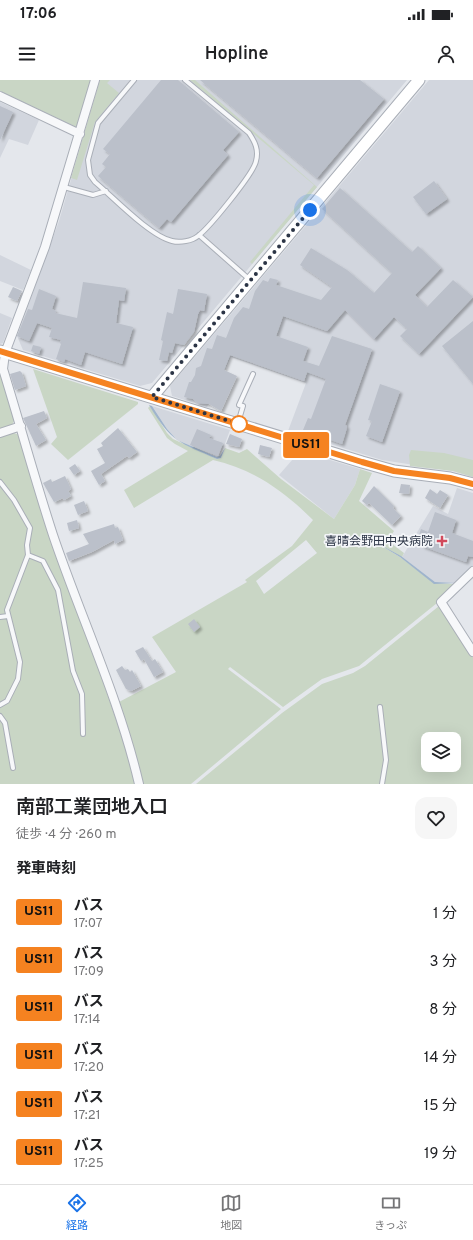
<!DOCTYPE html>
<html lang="ja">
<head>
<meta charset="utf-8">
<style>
  body { margin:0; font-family:Overpass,"Noto Sans JP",sans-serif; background:#f6f6f6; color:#202124; height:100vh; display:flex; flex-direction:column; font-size:15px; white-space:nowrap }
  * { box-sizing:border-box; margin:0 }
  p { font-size:13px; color:#757577 }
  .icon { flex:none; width:22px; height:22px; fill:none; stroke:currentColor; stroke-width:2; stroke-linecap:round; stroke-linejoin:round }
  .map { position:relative; height:704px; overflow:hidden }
  .side { display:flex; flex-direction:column; background:#fff; flex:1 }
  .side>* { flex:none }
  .badge { padding:0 8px; border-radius:3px; font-size:14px; line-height:26px }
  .fabs { position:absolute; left:421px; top:652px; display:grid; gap:8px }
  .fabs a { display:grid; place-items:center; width:40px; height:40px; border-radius:8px; background:#fff; box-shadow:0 4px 16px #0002; font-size:20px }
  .you { position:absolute; width:20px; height:20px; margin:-10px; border:3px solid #fff; border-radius:50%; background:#1a73e8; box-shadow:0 0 0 6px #1a73e833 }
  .map>.badge { position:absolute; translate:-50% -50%; box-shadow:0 0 0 2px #fff }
  h2 { padding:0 16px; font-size:15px; line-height:36px }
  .round { display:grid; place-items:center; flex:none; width:42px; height:42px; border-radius:12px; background:#f6f6f6 }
  .overview { display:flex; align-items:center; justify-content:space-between; height:68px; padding:0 16px }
  h1 { font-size:19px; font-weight:600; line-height:30px }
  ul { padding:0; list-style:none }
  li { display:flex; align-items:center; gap:12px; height:48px; padding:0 16px }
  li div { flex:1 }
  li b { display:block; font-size:15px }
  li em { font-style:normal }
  li .badge { min-width:44px; font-weight:700; text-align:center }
  .status { display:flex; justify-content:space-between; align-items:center; height:28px; padding:0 20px; background:#fff; direction:ltr }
  .status svg { height:11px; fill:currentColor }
  header { display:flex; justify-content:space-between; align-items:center; height:52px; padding:0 16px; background:#fff; font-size:18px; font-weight:600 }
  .tab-bar { display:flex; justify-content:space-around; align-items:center; height:56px; border-top:1px solid #e0e0e0; background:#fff; font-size:11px; color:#757577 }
  .tab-bar a { display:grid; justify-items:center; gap:2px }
  .tab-bar .active { color:#1a73e8 }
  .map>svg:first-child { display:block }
  .built { fill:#d2d6de }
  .green { fill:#c9d6c5; fill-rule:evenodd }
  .water { fill:#9fb4cc }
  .building { fill:#bbc0ca; filter:url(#shadow) }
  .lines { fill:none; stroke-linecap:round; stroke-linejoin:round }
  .lane-casing { stroke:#a9aeb7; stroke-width:6 }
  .street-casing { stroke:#a9aeb7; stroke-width:10 }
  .secondary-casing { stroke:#a9aeb7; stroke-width:13 }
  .lane { stroke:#f7f8fa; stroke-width:4 }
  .street { stroke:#f7f8fa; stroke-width:8 }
  .secondary { stroke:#fff; stroke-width:11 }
  .line-casing { stroke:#fff; stroke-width:9 }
  .line { stroke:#f58220; stroke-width:6 }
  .walk { stroke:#2b3445; stroke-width:4; stroke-dasharray:0 7.2 }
  .stop-dot { fill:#fff; stroke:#f58220; stroke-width:2 }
  .poi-dot { fill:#d1495b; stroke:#f4f6f9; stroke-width:1.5 }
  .labels { text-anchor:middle; stroke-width:3.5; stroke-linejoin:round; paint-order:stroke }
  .poi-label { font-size:12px; fill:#2b3445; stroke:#f4f6f9; text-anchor:end }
</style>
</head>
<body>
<div class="status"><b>17:06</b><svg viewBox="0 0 49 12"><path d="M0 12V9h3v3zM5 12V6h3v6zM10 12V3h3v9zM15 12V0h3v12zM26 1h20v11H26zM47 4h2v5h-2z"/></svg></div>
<header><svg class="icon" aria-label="menu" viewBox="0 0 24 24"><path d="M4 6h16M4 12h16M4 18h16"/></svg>Hopline<svg class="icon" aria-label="person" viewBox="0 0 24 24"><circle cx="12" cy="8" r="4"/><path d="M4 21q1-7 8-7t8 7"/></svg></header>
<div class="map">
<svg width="473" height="704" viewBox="0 0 473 704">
  <defs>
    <filter id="shadow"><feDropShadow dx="2.5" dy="2.5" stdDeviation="1" flood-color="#0004"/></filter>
  </defs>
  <rect width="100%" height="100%" fill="#e4e7ec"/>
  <path class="built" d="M100,0H407L152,303L140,306L23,270L17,256L59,141Z
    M429,0H473V397L453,391L382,380L288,351L306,303L231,277L207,327L172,316L170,306Z
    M0,22L39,40L28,65L9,59L0,78Z
    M0,175L31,190L23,210L0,201Z
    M0,233L12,238L3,263L0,264Z
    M152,326L230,350L220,377H217L177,360L167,349Z
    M300,371L360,389L355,405L334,439L279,395Z
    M457,408L473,413V486L457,503L435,502L402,477L433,426L448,434Z"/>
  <path class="green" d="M0,0H91L78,46L76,47L0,11Z
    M100,0H110L107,3L119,13L95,42L77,100L71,98Z
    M190,0H195L317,107L252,184L250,182L314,105Z
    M0,289L15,339L12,345L0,349Z
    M33,289L138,322V324L68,380L51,364L57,357Z
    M150,326L167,353L173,359L217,379L221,378L225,368L239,373L247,369L281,399L334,439L355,405L360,389L372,393L359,421L394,451L388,461L404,473L402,477L377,463L400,477L434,503L455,504L442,519L359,586L322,599L283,627L230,587L228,589L281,629L191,704H143L136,676L119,622L176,592L152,557L247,502L245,500L292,466L313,440C284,411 253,389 213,380L134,428L124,410L188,371L175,364L167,358L148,328ZM306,460L317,473L264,514L256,501Z
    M14,353L19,355L128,675L135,704H0V357Z
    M411,370L444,373L473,380V397L453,391L410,386L409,375Z
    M439,526L473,577V704H196L282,633L322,604L353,593L365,586ZM428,659H454V685H428Z"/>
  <path class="water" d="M149,325L152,326L167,349L177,360L217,377L220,376L225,368L221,378L217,379C180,363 171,362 149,325Z
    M377,463L401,476L435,502L457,503L434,504L400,477Z"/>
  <path class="building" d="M161,0H178L239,52L223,70L228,75L171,142L167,139L159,148L98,96L106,87L102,84L110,74L103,69Z
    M200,0H360L384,19L317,98Z
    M0,26L13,32L0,60Z
    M434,101L447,119L426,134L413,117Z
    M340,108L412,172L418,166L441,188L415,215L427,227L453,200L473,217L419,274L400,256L407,249L394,237L374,259L345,230L327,251L283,236L276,256L308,267L303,281L319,286L332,256L372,269L345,345L347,346L346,351L342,364L303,350L308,338L311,339L326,299L307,292L304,301L230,275L224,290L237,296L221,331L209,324L197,323L193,319L184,317L189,302H191L195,295L196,288L201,286L207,268L212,269L217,255L226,258L234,238L243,227L249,229L255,211L263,200L268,202L270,198L278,200L276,205L321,220L332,207L300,185L311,168L347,190L374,213L392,193L322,129Z
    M83,202L126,208L124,221L119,220L116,243L133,247L122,284L85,272L81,285L65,279L64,282L56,279L61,264L60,263L61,260L49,257L52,248L37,243L29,261L17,256L28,229L32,230L39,209L56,216L52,229L56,231L55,233L77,238Z
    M13,207L22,211L17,221L8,217Z
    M178,209L207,214L204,231L200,230L198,234L194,252L184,265L175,263L172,273L169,272L167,281L159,280L163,261L161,260L167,232L173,234Z
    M473,241V304L442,266Z
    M33,265L41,267L39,274L31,271Z
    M20,291L22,293L26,306L15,310L10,294Z
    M380,304L400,311L382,362L366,356L372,341L368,340Z
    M44,331L47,338L36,344L46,360L36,366L23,338Z
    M118,348L137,372L129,378L127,376L101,394L105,401L99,405L91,391L105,383L97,369L103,366L101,363Z
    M197,349L211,355L209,358L223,363L218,376L190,365Z
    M230,354L242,359L239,367L226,364Z
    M260,365L272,368L269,377L258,374Z
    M75,384L80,391L74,395L69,388Z
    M65,396L71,409L68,411L71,416L64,420L63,418L54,422L43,403L51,399L52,402Z
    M401,404L410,405L409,414L399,413Z
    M374,406L394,426L393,428L401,436L392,445L369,423L367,425L362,421Z
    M430,409L437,414L440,410L448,415L440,428L425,418Z
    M84,421L88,431L78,435L74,425Z
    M435,432L456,440L452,453L473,461V477L468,476L466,482L422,466L424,460L418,458L421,449L428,452Z
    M77,440L79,448L69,451L67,443Z
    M114,444L115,448L118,447L123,460L115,464L114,460L92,472L69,481L66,473L89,464L83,454Z
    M194,539L200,547L194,552L188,544Z
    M143,567L152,581L155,579L163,592L154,597L144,579L141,581L135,571Z
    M122,586L125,590L128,589L130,592L132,590L141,606L131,611L126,609L116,590Z"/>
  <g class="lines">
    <g class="lane-casing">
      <path id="lane" d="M134,0L98,43L88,80L90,95L95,102C114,118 150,156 172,161C180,163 192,161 198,156C209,148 254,93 256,81C259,70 255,62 249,53L185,0
        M64,107L93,115L106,111
        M199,155L250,200
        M238,343L243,326L239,325L253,294
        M0,402L14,420L30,448L27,465L28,475L7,530L20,582L18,599L7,621L0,625
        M28,475L43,481L58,510L73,591L82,614L83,654
        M0,537L8,536
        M380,627L386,680L382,704
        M0,636L5,643L13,688"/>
    </g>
    <g class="street-casing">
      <path id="street" d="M95,0L45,167L5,273L3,289C20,344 35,400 53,455C81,538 119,618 139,704
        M0,16L80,54
        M0,353L21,346
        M473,491L441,522L473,572"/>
    </g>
    <g class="secondary-casing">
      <path id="secondary" d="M0,271L362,382L394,391L450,398L473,404
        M152,317L419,0"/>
    </g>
    <use href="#lane" class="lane"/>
    <use href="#street" class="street"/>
    <use href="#secondary" class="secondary"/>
  </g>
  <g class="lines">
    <g class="line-casing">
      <path id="line" d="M0,271L362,382L394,391L450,398L473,404"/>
    </g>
    <use href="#line" class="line"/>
    <path class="walk" d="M239,344L152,317L310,130"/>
  </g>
  <circle class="stop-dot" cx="239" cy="344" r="8"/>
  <path class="poi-dot" d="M440 455h4v4h4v4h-4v4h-4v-4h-4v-4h4z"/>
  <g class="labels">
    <g class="poi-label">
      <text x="433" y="465">喜晴会野田中央病院</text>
    </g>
  </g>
</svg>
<div class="fabs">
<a><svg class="icon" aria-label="layers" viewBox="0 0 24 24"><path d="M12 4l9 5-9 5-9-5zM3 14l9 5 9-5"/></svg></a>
</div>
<div class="you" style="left:310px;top:130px"></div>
<b class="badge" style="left:306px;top:365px;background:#f58220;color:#111">US11</b>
</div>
<section class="side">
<div class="overview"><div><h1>南部工業団地入口</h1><p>徒歩 · 4 分 · 260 m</p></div><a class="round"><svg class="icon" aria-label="heart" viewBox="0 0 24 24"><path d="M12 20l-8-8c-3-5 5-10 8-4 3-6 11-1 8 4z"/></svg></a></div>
<h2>発車時刻</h2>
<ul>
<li><span class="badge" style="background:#f58220;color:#111">US11</span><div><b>バス</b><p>17:07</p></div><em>1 分</em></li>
<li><span class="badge" style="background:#f58220;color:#111">US11</span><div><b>バス</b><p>17:09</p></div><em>3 分</em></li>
<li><span class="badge" style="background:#f58220;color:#111">US11</span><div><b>バス</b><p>17:14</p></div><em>8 分</em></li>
<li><span class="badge" style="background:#f58220;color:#111">US11</span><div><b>バス</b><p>17:20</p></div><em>14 分</em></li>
<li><span class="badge" style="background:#f58220;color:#111">US11</span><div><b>バス</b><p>17:21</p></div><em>15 分</em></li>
<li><span class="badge" style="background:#f58220;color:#111">US11</span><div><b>バス</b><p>17:25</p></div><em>19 分</em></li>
</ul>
</section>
<nav class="tab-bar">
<a class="active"><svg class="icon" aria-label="directions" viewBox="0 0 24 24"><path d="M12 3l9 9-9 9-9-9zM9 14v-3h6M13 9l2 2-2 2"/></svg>経路</a>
<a><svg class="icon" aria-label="map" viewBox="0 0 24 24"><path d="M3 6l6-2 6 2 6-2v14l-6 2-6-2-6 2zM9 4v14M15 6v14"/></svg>地図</a>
<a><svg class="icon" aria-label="tickets" viewBox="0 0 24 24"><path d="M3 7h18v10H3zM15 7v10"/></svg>きっぷ</a>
</nav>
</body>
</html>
